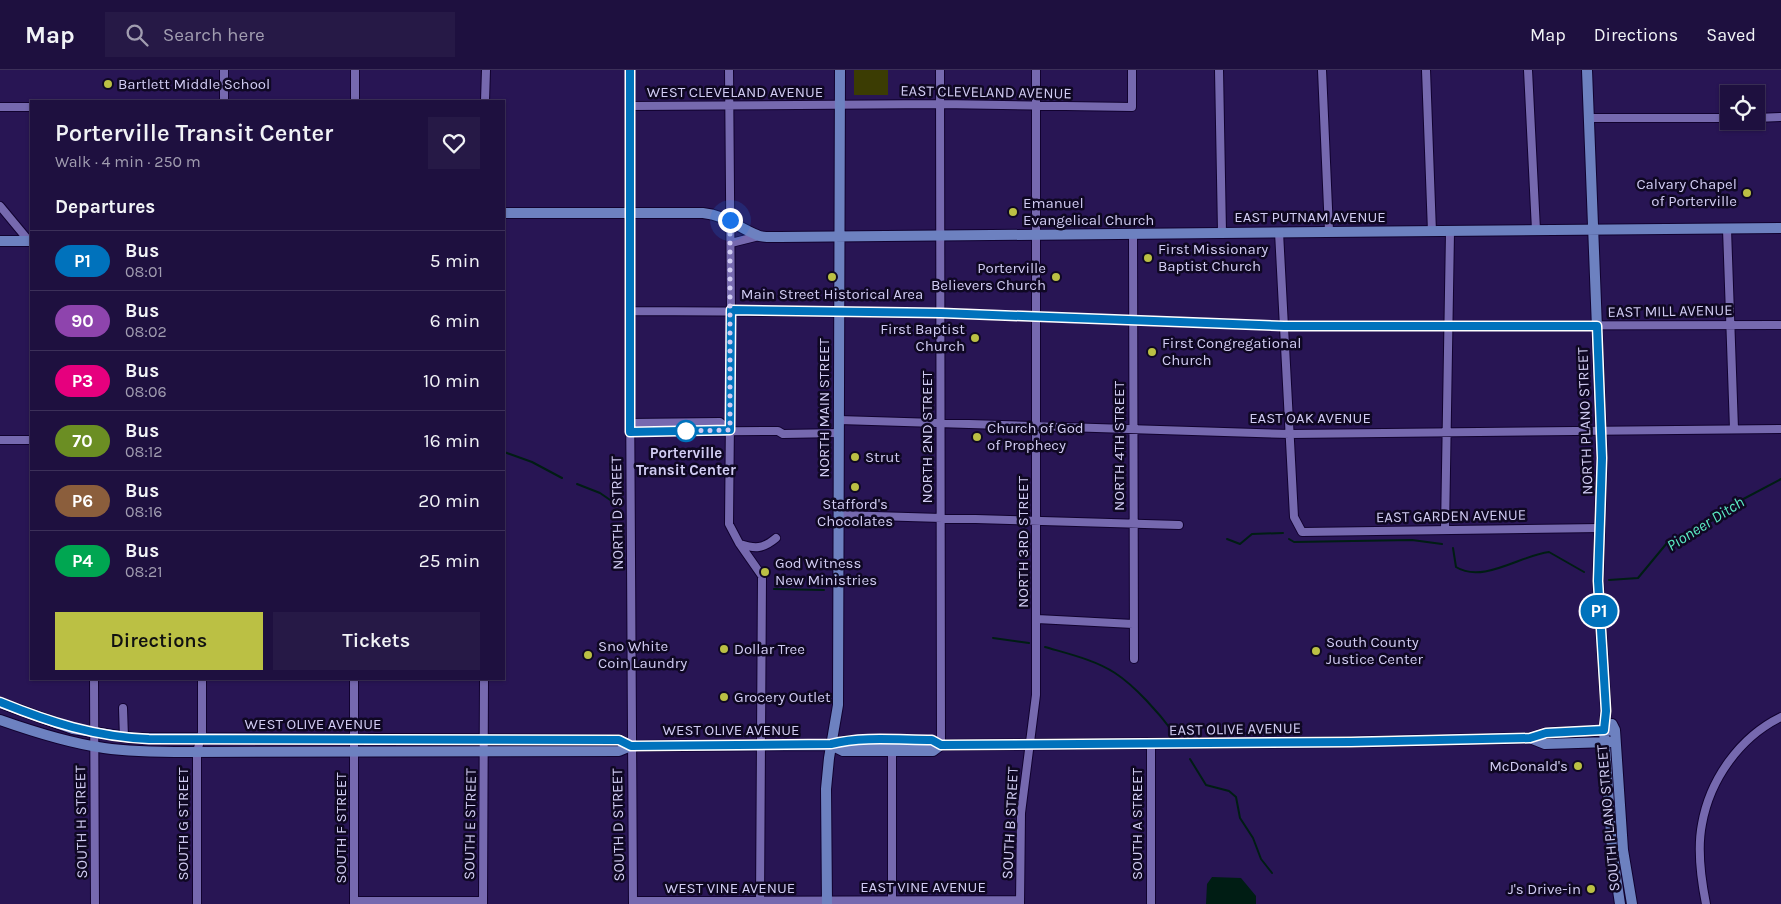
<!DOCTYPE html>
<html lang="en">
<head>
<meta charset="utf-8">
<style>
  body { margin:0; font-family:Karla,sans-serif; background:#261946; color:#f1f3f6; height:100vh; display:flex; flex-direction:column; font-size:19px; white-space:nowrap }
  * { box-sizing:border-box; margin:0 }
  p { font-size:16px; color:#a19db0 }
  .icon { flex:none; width:28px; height:28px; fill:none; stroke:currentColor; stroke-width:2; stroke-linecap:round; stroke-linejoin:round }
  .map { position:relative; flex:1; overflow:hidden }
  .panel { position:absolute; left:30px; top:30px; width:475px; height:580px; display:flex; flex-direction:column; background:#1e103f; border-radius:0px; box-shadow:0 1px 4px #0004,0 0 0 1px #3c3059 }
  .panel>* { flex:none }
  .badge { padding:0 10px; border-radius:16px; font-size:18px; line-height:32px }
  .fabs { position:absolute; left:1720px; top:15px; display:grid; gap:10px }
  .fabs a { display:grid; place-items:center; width:45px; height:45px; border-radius:0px; background:#1e103f; box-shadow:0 1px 4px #0004,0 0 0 1px #3c3059; font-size:25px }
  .you { position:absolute; width:25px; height:25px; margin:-12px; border:4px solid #fff; border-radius:50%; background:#1a73e8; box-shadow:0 0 0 8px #1a73e833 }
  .map>.badge { position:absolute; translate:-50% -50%; box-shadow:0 0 0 2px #fff }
  h2 { padding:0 25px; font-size:19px; line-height:45px }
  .round { display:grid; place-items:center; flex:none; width:52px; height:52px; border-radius:0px; background:#261946 }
  .overview { display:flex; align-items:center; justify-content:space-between; height:85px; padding:0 25px }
  h1 { font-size:24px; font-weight:600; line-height:38px }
  .cta { display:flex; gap:10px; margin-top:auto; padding:10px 25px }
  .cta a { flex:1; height:58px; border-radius:0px; background:#bbc044; color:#111; font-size:20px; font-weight:600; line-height:58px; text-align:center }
  .cta a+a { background:#261946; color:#f1f3f6 }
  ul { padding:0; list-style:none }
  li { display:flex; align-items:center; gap:15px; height:60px; padding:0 25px; border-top:1px solid #3c3059 }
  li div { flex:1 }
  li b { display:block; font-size:19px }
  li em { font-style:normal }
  li .badge { min-width:55px; font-weight:700; text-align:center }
  header { display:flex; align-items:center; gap:30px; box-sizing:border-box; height:70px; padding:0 25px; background:#1e103f; border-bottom:1px solid #3c3059 }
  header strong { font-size:24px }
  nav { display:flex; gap:28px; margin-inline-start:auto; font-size:18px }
  .search { width:350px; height:45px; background:#261946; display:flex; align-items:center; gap:12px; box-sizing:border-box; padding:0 18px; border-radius:0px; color:#a19db0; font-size:19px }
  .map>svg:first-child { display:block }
  .green { fill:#3b3c03 }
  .water { fill:#001d14 }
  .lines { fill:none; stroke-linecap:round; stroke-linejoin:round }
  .stream { stroke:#001d14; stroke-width:2 }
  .street-casing { stroke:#11022f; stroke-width:10 }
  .secondary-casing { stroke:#11022f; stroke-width:12 }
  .street { stroke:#7669af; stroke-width:8 }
  .secondary { stroke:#6d81c0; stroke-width:10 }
  .line-casing { stroke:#fff; stroke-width:11 }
  .line { stroke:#0072bc; stroke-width:8 }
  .walk { stroke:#d1ccf3; stroke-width:5; stroke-dasharray:0 9 }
  .poi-dot { fill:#bbc044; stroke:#0f0823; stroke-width:2 }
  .stop-dot { fill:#fff; stroke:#0072bc; stroke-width:2.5 }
  .labels { text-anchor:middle; stroke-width:5; stroke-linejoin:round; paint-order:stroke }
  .poi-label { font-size:15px; fill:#d1ccf3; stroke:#0f0823; text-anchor:start }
  .street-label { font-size:15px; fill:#d1ccf3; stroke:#0f0823 }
  .stop-label { font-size:15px; font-weight:bold; fill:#d1ccf3; stroke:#0f0823 }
  .water-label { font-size:16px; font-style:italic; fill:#5bebc3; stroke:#0f0823 }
</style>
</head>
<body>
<header>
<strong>Map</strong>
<div class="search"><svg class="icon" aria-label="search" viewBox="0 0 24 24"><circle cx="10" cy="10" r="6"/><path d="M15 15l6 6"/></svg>Search here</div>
<nav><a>Map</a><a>Directions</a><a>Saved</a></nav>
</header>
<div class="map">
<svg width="1781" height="834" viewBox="0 0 1781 834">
  <rect width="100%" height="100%" fill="#281554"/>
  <path class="green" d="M854,0H888V25H854Z"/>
  <path class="water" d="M1212,807L1241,808L1256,826V834H1206L1207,814Z"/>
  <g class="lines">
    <path class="stream" d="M504,382L532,392L562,408
      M577,414L600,423L616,434
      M1227,469L1240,474L1252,464L1283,463
      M1289,469L1294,472L1412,470L1442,474
      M1453,478L1456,497C1483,514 1521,485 1549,482L1584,502
      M1609,510L1638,508L1667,473L1719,447L1732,435L1781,409
      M774,519L824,520
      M993,568L1029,573
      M1045,577C1069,584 1095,590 1115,603C1135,616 1159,643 1173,662
      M1190,689L1206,715L1229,721L1236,727L1240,748L1253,768L1261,789L1272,803"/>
    <g class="street-casing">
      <path id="street" d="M630,0L629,143L633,834
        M729,0L731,241L729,454L739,473L762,506L760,834
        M940,0L941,675
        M1219,0L1222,162
        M1322,0L1329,161
        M1426,0L1432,162
        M1528,0L1536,160
        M224,31V0
        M355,31V0
        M485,31L486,0
        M630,36L941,34L1132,37V0
        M0,37H31
        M1588,48H1729
        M1756,48L1781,47
        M0,136L29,171
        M1727,159L1734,359
        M1279,162L1294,447L1302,462L1601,458
        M1133,163L1134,589
        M731,173L759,166
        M630,241L941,243L1285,256L1781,255
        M839,350L1290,364L1781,359
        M630,353L720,352L730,360
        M630,362L778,361L783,364L839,363
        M0,370H31
        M840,445L1179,455
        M1445,459L1450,162
        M740,474C755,479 763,479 776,468
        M1037,549L1133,554
        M94,609L95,834
        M123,638L124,668
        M1151,674V834
        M354,831H483
        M633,831L1020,830
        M197,834V682L202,663V609
        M354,834V609
        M483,834L484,609
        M892,834V681
        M1020,834L1021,743L1036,625V0
        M1706,834C1701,809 1697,779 1702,754C1710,709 1740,667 1781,647"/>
    </g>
    <g class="secondary-casing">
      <path id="secondary" d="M1587,0L1602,388L1598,511L1606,641L1604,660L1612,779L1620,834
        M504,143H703C725,145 737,157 757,165C763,168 773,167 780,167L1781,158
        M0,171H31
        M0,633L73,659L133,668L619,670L631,676
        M0,650C34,662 68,673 104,678C132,682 160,682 188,682L619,681L631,676L831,675L846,671H933L941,675L1351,672L1530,668L1546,663L1615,660
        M1612,654L1615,660L1623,780L1632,834
        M1530,668L1545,674L1610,672
        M831,675L843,681H933L941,675
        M827,834L826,719L829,688L838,635L840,0"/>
    </g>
    <use href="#street" class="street"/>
    <use href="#secondary" class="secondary"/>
  </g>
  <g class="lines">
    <g class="line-casing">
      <path id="line" d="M0,632C49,652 96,667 149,669L619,670L631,676L831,674C863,666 899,670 932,670L941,675L1351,672L1530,668L1546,663L1604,660L1606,641L1598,511L1602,388L1597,256H1284L941,243L731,240L730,360L630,362V0"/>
    </g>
    <use href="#line" class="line"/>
    <path class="walk" d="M686,361H680L730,360V150"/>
  </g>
  <g class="poi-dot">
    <circle cx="108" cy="14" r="5"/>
    <circle cx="1747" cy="123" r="5"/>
    <circle cx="1013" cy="142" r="5"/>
    <circle cx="1148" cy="188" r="5"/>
    <circle cx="832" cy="207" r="5"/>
    <circle cx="1056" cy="207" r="5"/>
    <circle cx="975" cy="268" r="5"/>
    <circle cx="1152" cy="282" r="5"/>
    <circle cx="977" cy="367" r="5"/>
    <circle cx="855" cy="387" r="5"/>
    <circle cx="855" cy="417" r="5"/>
    <circle cx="765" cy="502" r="5"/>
    <circle cx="724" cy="579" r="5"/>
    <circle cx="1316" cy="581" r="5"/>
    <circle cx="588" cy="585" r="5"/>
    <circle cx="724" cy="627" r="5"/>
    <circle cx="1578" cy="696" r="5"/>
    <circle cx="1591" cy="819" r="5"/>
  </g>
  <circle class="stop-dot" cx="686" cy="361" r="10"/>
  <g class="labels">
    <g class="poi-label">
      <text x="118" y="19">Bartlett Middle School</text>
      <text x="1737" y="119" text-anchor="end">Calvary Chapel<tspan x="1737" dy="17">of Porterville</tspan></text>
      <text x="1023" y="138">Emanuel<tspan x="1023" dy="17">Evangelical Church</tspan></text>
      <text x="1158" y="184">First Missionary<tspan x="1158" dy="17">Baptist Church</tspan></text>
      <text x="1046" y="203" text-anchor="end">Porterville<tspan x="1046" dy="17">Believers Church</tspan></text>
      <text x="832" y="229" text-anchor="middle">Main Street Historical Area</text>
      <text x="965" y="264" text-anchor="end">First Baptist<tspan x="965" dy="17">Church</tspan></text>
      <text x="1162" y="278">First Congregational<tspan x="1162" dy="17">Church</tspan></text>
      <text x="987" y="363">Church of God<tspan x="987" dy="17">of Prophecy</tspan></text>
      <text x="865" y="392">Strut</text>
      <text x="855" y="439" text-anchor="middle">Stafford's<tspan x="855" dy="17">Chocolates</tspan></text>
      <text x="775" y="498">God Witness<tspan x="775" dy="17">New Ministries</tspan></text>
      <text x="1326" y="577">South County<tspan x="1326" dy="17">Justice Center</tspan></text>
      <text x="598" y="581">Sno White<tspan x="598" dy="17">Coin Laundry</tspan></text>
      <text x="734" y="584">Dollar Tree</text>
      <text x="734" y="632">Grocery Outlet</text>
      <text x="1568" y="701" text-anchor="end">McDonald's</text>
      <text x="1581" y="824" text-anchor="end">J's Drive-in</text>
    </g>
    <g class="street-label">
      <text x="735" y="27">WEST CLEVELAND AVENUE</text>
      <text transform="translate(986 22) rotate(1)" y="5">EAST CLEVELAND AVENUE</text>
      <text x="1310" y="152">EAST PUTNAM AVENUE</text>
      <text transform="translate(1670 241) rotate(-1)" y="5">EAST MILL AVENUE</text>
      <text transform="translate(824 338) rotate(-90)" y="5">NORTH MAIN STREET</text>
      <text x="1310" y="353">EAST OAK AVENUE</text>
      <text transform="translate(1585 351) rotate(-92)" y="5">NORTH PLANO STREET</text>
      <text transform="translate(927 367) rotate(-90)" y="5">NORTH 2ND STREET</text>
      <text transform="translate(1119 376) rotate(-90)" y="5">NORTH 4TH STREET</text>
      <text transform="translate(617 443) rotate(-91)" y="5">NORTH D STREET</text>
      <text transform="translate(1451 446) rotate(-1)" y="5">EAST GARDEN AVENUE</text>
      <text transform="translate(1023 472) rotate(-90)" y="5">NORTH 3RD STREET</text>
      <text x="313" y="659">WEST OLIVE AVENUE</text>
      <text transform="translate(1235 659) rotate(-1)" y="5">EAST OLIVE AVENUE</text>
      <text x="731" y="665">WEST OLIVE AVENUE</text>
      <text transform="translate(1608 748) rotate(-95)" y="5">SOUTH PLANO STREET</text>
      <text transform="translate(81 752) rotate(-91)" y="5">SOUTH H STREET</text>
      <text transform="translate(1010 753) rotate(-87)" y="5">SOUTH B STREET</text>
      <text transform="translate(183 754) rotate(-90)" y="5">SOUTH G STREET</text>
      <text transform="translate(470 754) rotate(-89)" y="5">SOUTH E STREET</text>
      <text transform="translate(1137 754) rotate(-90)" y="5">SOUTH A STREET</text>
      <text transform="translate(618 755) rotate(-91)" y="5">SOUTH D STREET</text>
      <text transform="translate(341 758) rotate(-90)" y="5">SOUTH F STREET</text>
      <text x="923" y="822">EAST VINE AVENUE</text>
      <text x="730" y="823">WEST VINE AVENUE</text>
    </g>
    <g class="stop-label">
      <text x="686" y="388">Porterville<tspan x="686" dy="17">Transit Center</tspan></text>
    </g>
    <g class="water-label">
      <text transform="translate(1705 453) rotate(-32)" y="6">Pioneer Ditch</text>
    </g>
  </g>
</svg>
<div class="fabs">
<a><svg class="icon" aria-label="locate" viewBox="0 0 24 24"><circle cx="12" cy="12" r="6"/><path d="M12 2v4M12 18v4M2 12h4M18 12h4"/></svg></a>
</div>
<div class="you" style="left:730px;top:150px"></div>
<b class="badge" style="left:1599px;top:541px;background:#0072bc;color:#fff">P1</b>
<section class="panel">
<div class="overview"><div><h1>Porterville Transit Center</h1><p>Walk · 4 min · 250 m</p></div><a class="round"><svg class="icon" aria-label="heart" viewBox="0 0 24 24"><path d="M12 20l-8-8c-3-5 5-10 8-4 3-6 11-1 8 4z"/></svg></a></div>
<h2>Departures</h2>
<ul>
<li><span class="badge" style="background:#0072bc;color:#fff">P1</span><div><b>Bus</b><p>08:01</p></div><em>5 min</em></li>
<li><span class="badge" style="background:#8e44ad;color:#fff">90</span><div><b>Bus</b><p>08:02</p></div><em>6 min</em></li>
<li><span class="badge" style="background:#e6007e;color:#fff">P3</span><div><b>Bus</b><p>08:06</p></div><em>10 min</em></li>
<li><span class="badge" style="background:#6b8e23;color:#fff">70</span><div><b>Bus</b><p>08:12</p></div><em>16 min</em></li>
<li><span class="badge" style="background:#8b5e3c;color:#fff">P6</span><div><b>Bus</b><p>08:16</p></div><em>20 min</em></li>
<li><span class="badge" style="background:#00a651;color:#fff">P4</span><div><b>Bus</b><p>08:21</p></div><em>25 min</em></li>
</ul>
<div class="cta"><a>Directions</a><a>Tickets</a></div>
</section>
</div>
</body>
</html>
